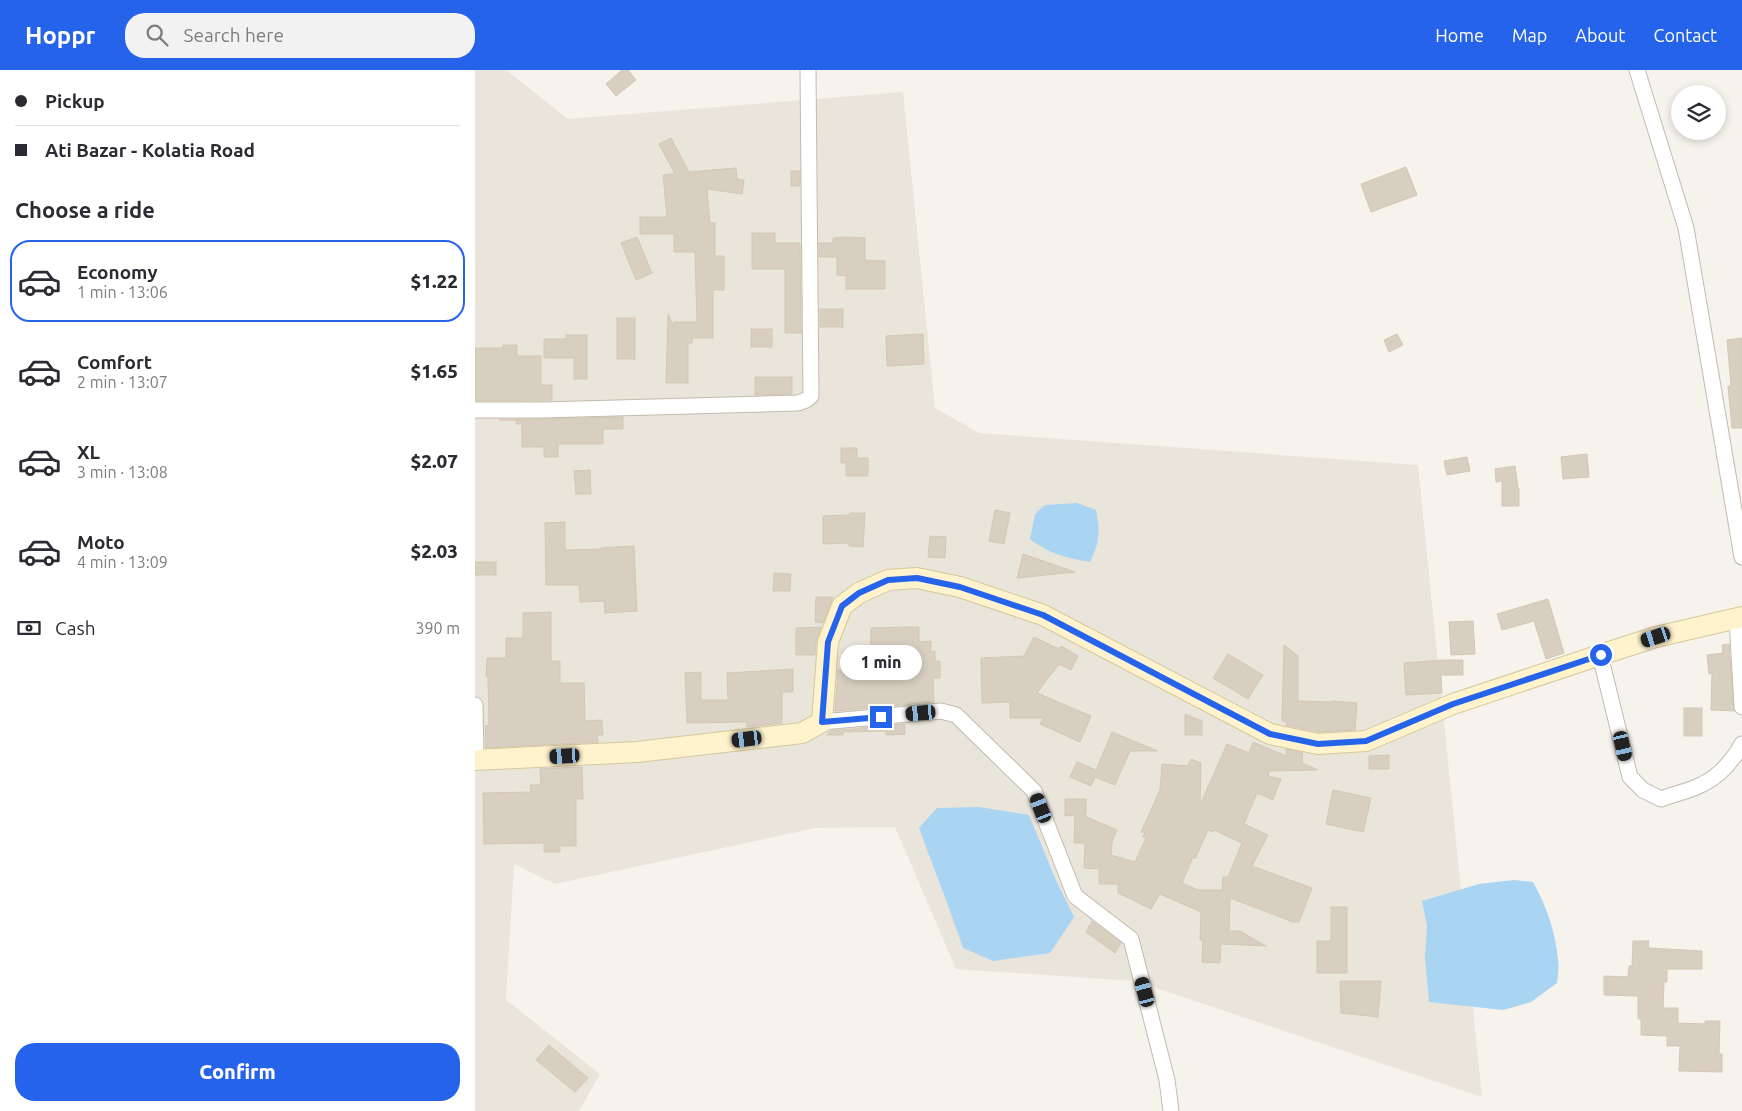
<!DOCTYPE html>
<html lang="en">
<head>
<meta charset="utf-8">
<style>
	:root { --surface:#fff; --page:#f2f2f3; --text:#2b2b33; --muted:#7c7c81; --line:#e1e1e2; --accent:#2563eb }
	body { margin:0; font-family:Ubuntu,sans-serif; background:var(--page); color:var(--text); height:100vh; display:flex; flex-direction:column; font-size:19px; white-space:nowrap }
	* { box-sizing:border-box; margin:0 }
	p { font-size:16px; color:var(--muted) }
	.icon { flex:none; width:28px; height:28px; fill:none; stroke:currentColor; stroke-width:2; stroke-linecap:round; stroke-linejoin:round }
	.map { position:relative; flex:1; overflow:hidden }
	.drawer { display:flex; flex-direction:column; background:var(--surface); width:475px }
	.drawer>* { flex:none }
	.guide { display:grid; align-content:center; height:110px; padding:0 15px; background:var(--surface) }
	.controls { position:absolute; left:1196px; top:15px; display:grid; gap:10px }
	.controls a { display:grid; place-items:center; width:55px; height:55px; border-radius:50%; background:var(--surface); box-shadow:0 2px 8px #0003; font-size:25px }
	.end { position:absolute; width:22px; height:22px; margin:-11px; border:6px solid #2563eb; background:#fff; box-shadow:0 0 0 2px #fff }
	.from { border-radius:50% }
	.bubble { position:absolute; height:35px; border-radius:18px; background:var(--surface); box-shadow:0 2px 8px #0003; font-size:16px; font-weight:800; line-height:35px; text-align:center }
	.car { position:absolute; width:15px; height:30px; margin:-15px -8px; border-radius:6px; box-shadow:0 0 4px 1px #0007; background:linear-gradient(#222 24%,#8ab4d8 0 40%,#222 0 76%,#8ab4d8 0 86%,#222 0) }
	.guide b { display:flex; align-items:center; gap:18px; height:48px; font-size:19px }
	.guide b+b { border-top:1px solid var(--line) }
	.guide i { width:12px; height:12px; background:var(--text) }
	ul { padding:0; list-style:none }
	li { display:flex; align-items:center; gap:15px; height:82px; margin:0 10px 8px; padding:0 5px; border:2px solid transparent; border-radius:20px }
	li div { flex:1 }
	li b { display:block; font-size:19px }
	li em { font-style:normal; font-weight:800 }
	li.active { border-color:var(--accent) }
	li>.icon { width:45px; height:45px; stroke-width:1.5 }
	h2 { padding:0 15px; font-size:22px; line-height:60px }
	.pay { display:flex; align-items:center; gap:12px; height:55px; padding:0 15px; font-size:19px }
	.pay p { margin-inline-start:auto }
	.primary-button { display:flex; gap:10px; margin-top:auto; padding:10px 15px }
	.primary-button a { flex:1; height:58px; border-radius:20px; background:var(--accent); color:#fff; font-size:20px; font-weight:800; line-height:58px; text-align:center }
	header { display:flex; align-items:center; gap:30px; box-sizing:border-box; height:70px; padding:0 25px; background:var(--accent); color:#fff }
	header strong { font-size:24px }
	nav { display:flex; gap:28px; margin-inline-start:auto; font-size:18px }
	.search { width:350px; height:45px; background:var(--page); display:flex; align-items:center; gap:12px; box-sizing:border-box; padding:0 18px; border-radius:20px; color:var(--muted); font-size:19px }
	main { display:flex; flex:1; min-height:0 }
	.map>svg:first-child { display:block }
	.residential { fill:#eae5da }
	.water { fill:#a9d4f2 }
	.building { fill:#d8cfc1; stroke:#d3c7b4; fill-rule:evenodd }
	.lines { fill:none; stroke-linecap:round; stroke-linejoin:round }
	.street-casing { stroke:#c2bbae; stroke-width:17 }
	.secondary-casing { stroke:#d6c79b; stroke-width:22 }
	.street { stroke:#fff; stroke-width:15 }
	.secondary { stroke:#fff3cd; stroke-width:20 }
	.route { stroke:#2563eb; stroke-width:6 }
</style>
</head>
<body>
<header>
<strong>Hoppr</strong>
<div class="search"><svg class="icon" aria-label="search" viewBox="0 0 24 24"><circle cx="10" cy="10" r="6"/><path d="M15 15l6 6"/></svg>Search here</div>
<nav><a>Home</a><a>Map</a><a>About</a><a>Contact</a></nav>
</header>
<main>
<section class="drawer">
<div class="guide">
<b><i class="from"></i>Pickup</b>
<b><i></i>Ati Bazar - Kolatia Road</b>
</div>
<h2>Choose a ride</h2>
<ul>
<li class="active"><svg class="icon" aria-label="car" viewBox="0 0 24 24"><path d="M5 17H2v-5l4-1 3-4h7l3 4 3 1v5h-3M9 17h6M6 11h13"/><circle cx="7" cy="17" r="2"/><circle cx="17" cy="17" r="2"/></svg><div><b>Economy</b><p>1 min · 13:06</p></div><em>$1.22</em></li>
<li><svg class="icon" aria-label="car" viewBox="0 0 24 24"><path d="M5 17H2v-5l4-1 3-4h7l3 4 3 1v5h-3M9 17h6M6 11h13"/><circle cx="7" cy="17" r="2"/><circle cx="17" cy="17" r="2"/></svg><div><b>Comfort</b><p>2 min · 13:07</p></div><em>$1.65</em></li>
<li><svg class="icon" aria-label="car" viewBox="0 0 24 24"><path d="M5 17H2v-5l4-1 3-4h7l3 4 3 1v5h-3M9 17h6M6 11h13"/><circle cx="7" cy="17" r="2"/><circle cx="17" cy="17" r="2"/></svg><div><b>XL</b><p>3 min · 13:08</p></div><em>$2.07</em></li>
<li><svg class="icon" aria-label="car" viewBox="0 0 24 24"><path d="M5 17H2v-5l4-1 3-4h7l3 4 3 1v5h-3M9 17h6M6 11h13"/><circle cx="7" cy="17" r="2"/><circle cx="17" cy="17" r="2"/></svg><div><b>Moto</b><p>4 min · 13:09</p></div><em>$2.03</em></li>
</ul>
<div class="pay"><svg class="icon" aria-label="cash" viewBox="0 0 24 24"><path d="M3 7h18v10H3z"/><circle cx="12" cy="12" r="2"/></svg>Cash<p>390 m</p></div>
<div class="primary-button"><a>Confirm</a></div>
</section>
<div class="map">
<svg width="1267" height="1041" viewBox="0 0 1267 1041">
	<rect width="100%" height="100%" fill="#f6f3ec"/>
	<!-- residential -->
	<polygon class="residential" points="0,0 31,0 93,49 428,22 460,338 504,363 943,395 1007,1027 660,911 481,899 420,757 341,758 80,814 39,794 31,930 125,1004 104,1041 0,1041"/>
	<!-- water -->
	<g class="water">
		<path d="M602,433L621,440C625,461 625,472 615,492C592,488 574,484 555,469L560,444L570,435Z"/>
		<polygon points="504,737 554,745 580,808 599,847 575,883 518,891 488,878 474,838 444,758 462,738"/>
		<path d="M1039,810L1058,812C1071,835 1081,863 1083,890C1084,897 1083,906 1082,913L1056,932L1028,940L954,932L950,888L952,856L947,831L1004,814Z"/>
	</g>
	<!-- building -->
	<g class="building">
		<polygon points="147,0 153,0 161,10 141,26 131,14"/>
		<polygon points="196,68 214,102 261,98 262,109 269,110 267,124 232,119 235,153 240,153 240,186 249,186 249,220 238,220 238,268 217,268 217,273 213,273 213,313 191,313 193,244 199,257 199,252 222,252 220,182 199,182 199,164 165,164 165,147 192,147 188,105 200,104 184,74"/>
		<polygon points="931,97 942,125 896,142 886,114"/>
		<rect x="316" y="101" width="9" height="15"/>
		<polygon points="277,163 300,163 300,173 325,173 326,263 310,263 310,199 277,199"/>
		<polygon points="162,167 177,203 161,210 146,173"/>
		<polygon points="371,167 390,168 390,190 410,191 410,219 371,219 371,206 362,205 362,187 344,187 344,173 358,173 358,168"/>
		<rect x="345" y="239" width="23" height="18"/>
		<rect x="142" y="248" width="18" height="41"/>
		<rect x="276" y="259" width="21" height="18"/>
		<polygon points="448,264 449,294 412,296 411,266"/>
		<polygon points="922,264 928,275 914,282 909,270"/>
		<polygon points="91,265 112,265 112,309 99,309 99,288 69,288 69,269 91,269"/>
		<polygon points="1267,268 1267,358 1257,358 1253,316 1256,316 1252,270"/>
		<polygon points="28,275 42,275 42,286 66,286 66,315 77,315 77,330 0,331 0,278 28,278"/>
		<polygon points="280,307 317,307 317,324 280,325"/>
		<polygon points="148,347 148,359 128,359 128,374 83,374 83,387 69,387 69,377 47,377 47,354 41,354 41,350 24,350"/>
		<polygon points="366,378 382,378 382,388 393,388 393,406 371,406 371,393 366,393"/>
		<polygon points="1112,384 1114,407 1088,409 1086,387"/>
		<polygon points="992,387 995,401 972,405 969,391"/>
		<polygon points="1040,396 1043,418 1044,418 1044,436 1027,436 1027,411 1021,412 1020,399"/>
		<polygon points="115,400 116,424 101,424 99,401"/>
		<polygon points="520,440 535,443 529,474 514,471"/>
		<polygon points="375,443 390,443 388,477 374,476 374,473 348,474 348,446 375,445"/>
		<polygon points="90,452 90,480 126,479 126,478 159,476 162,541 130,543 129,531 105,532 104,515 71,515 70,453"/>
		<polygon points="455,466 471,467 470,488 453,487"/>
		<polygon points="548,484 600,502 542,508"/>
		<rect x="0" y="492" width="21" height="13"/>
		<polygon points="299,503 316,504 315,521 298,521"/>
		<polygon points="341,527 358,527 348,553 340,552"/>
		<polygon points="1073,529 1089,583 1071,589 1059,551 1027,560 1022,544"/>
		<polygon points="76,542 76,591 85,591 85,613 109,613 110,651 127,650 128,665 122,665 123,672 11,678 10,656 14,655 13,607 11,607 12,588 31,588 31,568 48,568 48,543"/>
		<polygon points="998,551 1000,584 976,585 974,552"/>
		<polygon points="346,557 341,571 340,585 321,585 321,558"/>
		<polygon points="438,557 444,557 444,572 456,571 456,582 460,581 460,591 465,591 465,608 458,608 459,632 360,641 363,600 386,600 386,598 395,598 396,558"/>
		<polygon points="559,567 584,579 586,576 603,586 596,600 584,594 562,623 616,646 605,672 565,654 568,648 535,648 535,632 507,633 506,588 549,586"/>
		<polygon points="1254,574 1259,641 1236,640 1237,603 1234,604 1232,585 1248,583 1247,575"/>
		<polygon points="809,575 823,586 823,631 857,632 857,631 882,633 880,660 844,662 811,655 811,651 807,651"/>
		<polygon points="753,584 788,605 773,629 738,608"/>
		<polygon points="969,590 988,590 988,605 966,605 967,623 931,625 929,593"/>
		<polygon points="318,599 318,622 307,622 307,653 272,657 272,652 212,653 210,603 226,602 226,630 253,630 252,603"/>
		<rect x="1209" y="638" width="18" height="28"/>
		<polygon points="710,644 727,651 727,665 710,665"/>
		<polygon points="430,654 430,664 411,665 411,661 368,662 368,665 352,665 355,661"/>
		<polygon points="637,662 683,681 655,681 640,715 620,707 616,716 595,707 602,692 621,700"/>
		<path d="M778,672L811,686V679L828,683L827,693L843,700L794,701L793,706L806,709L798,730L782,723L769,754L793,765L777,796L837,818L824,852H818L755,828L754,861H765L791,876L746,874L745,893L727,892L728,870H725L726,842L685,824L676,839L643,823V814H624V799L609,798L610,773H599L600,745L590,746V729H611V745H607L642,760L637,772L636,785L660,792L671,768L668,767L670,762H666L685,720L687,694L713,696L716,689L726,693L725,735L752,674L774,683ZM733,760L738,762L739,760L767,773L753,807H748L747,820H723L707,813L718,787L720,789Z"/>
		<polygon points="914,685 914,699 894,699 894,686"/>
		<polygon points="107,697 108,729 101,729 101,776 85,776 85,782 69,782 69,773 9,774 8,723 56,722 55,715 66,715 65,699"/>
		<polygon points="858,720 896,728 888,762 851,754"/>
		<polygon points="856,837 872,837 872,903 842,903 842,871 856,871"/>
		<polygon points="617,851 646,873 640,883 611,862"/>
		<polygon points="1158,871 1174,871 1173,878 1227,881 1227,899 1192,899 1192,912 1189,912 1188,938 1203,938 1203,953 1230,954 1230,951 1245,951 1244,984 1247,984 1247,1002 1204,1001 1205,976 1192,976 1192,966 1166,965 1166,949 1163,949 1163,926 1129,925 1129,906 1153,907 1154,896 1157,896"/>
		<polygon points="865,911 906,911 903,947 866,943"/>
		<polygon points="74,975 113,1008 100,1022 61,990"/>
	</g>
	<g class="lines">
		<!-- street casing -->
		<g class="street-casing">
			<g id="street">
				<polyline points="1162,0 1211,158 1267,487"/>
				<polyline points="0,340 67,340 323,333 331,330 336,326 333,0"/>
				<polyline points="1262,548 1267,637"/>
				<path d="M1125,585L1155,707L1168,720L1186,729C1199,724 1215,721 1228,714C1244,706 1258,690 1267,674"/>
				<polyline points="0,635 1,690"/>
				<polyline points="347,652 466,641 481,645 559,721 600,826 656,869 692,1010 696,1041"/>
			</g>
		</g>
		<!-- secondary casing -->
		<g class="secondary-casing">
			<polyline id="secondary" points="0,690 162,682 327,663 347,652 353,572 367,536 384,523 413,510 442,508 485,517 568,545 795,664 843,674 891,671 978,634 1125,585 1181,567 1267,547"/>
		</g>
		<!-- street -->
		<use href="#street" class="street"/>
		<!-- secondary -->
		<use href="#secondary" class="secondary"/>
	</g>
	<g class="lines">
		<!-- route -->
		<polyline class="route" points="406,647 347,652 353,572 367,536 384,523 413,510 442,508 485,517 568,545 795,664 843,674 891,671 978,634 1126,585"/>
	</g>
</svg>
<div class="controls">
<a><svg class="icon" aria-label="layers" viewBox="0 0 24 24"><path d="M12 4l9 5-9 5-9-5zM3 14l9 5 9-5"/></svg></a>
</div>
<i class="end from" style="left:1126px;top:585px"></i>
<i class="end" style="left:406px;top:647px"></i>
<div class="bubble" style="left:365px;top:575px;width:82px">1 min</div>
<i class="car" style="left:1181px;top:567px;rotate:252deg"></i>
<i class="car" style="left:446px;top:643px;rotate:265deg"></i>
<i class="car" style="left:272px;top:669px;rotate:263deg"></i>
<i class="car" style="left:1148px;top:676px;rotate:167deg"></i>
<i class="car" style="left:90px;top:686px;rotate:267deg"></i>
<i class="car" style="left:566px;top:738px;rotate:339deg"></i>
<i class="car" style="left:670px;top:922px;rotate:345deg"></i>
</div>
</main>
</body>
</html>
